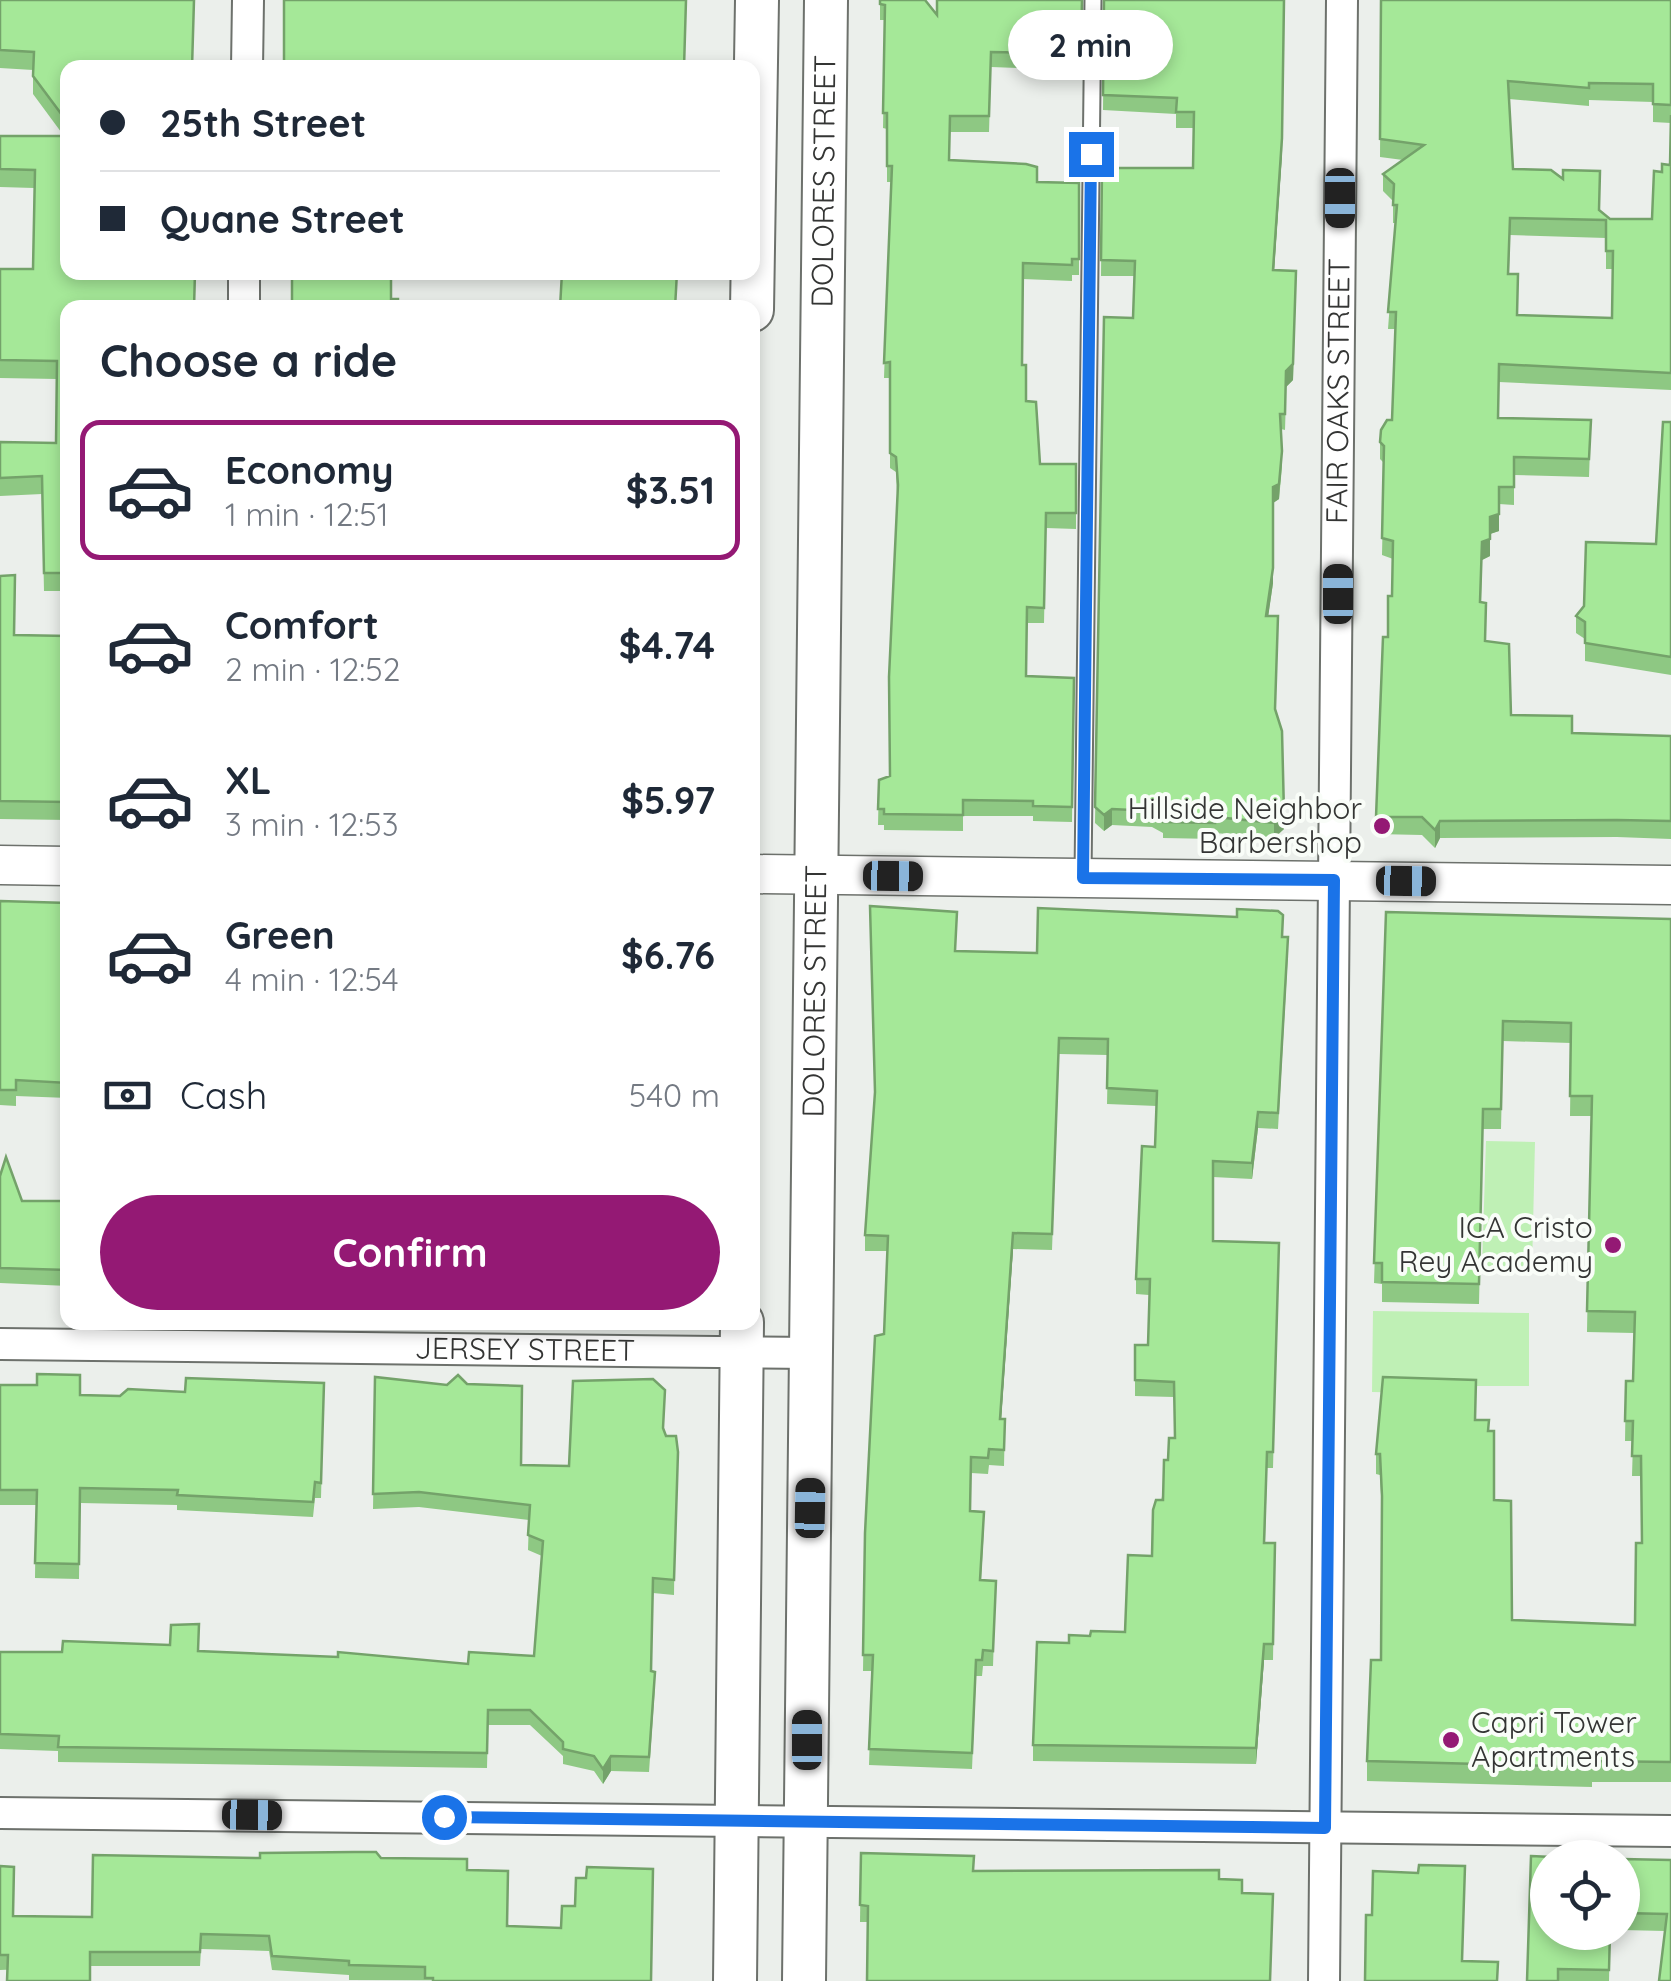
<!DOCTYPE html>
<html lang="en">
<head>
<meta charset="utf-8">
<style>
	:root { --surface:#fff; --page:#f2f2f3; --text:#1f2937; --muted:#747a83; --line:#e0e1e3; --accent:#941974 }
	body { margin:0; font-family:Quicksand,sans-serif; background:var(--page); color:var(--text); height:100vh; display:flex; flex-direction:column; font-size:38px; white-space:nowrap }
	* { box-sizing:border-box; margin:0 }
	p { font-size:32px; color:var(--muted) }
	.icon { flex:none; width:55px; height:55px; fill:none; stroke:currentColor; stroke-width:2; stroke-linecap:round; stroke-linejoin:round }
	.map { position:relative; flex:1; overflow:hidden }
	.details { position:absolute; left:60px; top:300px; width:700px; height:1030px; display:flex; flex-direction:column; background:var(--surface); border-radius:20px; box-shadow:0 5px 15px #0003 }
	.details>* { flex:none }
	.banner { position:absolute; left:60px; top:60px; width:700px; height:220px; border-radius:20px; box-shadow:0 5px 15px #0003; display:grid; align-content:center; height:220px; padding:0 40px; background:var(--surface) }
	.controls { position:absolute; left:1530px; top:1840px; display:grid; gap:20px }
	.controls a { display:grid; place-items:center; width:110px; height:110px; border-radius:50%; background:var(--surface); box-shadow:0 5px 15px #0003; font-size:50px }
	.end { position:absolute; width:45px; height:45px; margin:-22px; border:12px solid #1a73e8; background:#fff; box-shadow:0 0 0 5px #fff }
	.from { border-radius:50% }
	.bubble { position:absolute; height:70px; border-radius:35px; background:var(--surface); box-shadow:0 5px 15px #0003; font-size:32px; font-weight:700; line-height:70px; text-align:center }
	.car { position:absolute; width:30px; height:60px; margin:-30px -15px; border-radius:12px; box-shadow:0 0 8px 2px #0007; background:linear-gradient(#222 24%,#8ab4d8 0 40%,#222 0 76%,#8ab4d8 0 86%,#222 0) }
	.banner b { display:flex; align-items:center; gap:35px; height:95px; font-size:38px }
	.banner b+b { border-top:2px solid var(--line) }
	.banner i { width:25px; height:25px; background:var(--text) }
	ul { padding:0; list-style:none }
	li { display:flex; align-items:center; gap:30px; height:140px; margin:0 20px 15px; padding:0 20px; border:5px solid transparent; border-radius:20px }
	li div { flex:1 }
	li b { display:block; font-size:38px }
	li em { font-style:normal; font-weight:700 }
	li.on { border-color:var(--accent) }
	li>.icon { width:90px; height:90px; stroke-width:1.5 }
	h2 { padding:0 40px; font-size:45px; line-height:120px }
	.pay { display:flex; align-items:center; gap:25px; height:110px; padding:0 40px; font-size:38px }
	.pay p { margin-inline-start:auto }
	.action { display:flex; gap:20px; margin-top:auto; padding:20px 40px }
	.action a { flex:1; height:115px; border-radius:60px; background:var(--accent); color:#fff; font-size:40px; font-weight:700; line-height:115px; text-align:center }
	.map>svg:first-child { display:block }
	.green { fill:#bff0b5 }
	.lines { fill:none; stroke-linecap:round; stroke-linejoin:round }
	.service-casing { stroke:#6d716c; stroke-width:19 }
	.minor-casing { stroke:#6d716c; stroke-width:34 }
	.tertiary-casing { stroke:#6d716c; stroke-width:41 }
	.secondary-casing { stroke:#6d716c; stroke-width:46 }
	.service { stroke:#fff; stroke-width:15 }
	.minor { stroke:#fff; stroke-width:30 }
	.tertiary { stroke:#fff; stroke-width:38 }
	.secondary { stroke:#fff; stroke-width:42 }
	.wall { fill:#8ec883; fill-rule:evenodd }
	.shaded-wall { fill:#74a26a }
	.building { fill:#a5e898; stroke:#74a26a; stroke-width:2.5; fill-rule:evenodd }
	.route { stroke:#1a73e8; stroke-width:12 }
	.poi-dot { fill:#941974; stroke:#f9fdf8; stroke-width:4 }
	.labels { text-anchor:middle; stroke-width:8; stroke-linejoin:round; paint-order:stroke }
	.street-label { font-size:30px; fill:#343534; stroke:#f9fdf8 }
	.poi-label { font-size:30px; fill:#343534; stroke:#f9fdf8; text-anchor:end }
</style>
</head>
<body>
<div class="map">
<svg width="1671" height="1981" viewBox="0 0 1671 1981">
	<rect width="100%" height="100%" fill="#ebefeb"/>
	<!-- green -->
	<g class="green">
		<polygon points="1486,1141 1535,1142 1532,1269 1482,1267"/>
		<polygon points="1373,1311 1529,1313 1529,1386 1417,1386 1416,1393 1372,1392"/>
	</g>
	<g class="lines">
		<!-- service casing -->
		<g class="service-casing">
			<polyline id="service" points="1083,876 1093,0"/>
		</g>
		<!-- minor casing -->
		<g class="minor-casing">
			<g id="minor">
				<polyline points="247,68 248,0"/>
				<polyline points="244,308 244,272"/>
				<path id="s1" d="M0,1344L811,1353"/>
				<polyline points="0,1813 1671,1831"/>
				<path id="s2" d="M1324,1981L1342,0"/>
			</g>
		</g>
		<!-- tertiary casing -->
		<g class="tertiary-casing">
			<g id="tertiary">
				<polyline points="0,865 68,866"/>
				<polyline points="752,874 1671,885"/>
			</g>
		</g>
		<!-- secondary casing -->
		<g class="secondary-casing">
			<g id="secondary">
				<polyline points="752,310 757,0"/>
				<polyline points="735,1981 742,1322"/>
				<path id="s3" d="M804,1981L826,0"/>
			</g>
		</g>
		<!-- service -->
		<use href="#service" class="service"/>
		<!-- minor -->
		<use href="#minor" class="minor"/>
		<!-- tertiary -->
		<use href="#tertiary" class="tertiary"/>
		<!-- secondary -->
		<use href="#secondary" class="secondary"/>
	</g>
	<!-- wall -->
	<g class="wall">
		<polygon points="0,0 68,68 68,591 44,591 42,494 0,496 0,442 56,443 57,379 0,378 0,269 33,269 34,188 0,187 0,136 64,136 33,94 33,70 0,68"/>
		<polygon points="880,0 937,15 1082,0 1081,70 991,67 989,132 950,132 950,160 1037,182 1079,183 1079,275 1072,275 1072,281 1023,279 1022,365 1026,401 1040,464 1076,464 1076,529 1046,528 1044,623 1027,623 1026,676 1074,678 1072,822 1033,821 1033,816 963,816 963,831 884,830 884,825 878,825 879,780 890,776 897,494 896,472 890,468 890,378 884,378 891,182 887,182 887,129 883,128 885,20 880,20"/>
		<polygon points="1104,0 1284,0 1282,154 1274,270 1296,287 1293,380 1286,387 1285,430 1281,429 1282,467 1279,499 1273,503 1273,583 1268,616 1284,829 1274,838 1215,833 1215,839 1163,838 1163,833 1152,827 1112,825 1104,831 1095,823 1104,317 1133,318 1134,276 1101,276 1102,168 1193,168 1194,128 1176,128 1176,114 1103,110"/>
		<path d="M1381,0H1671V390L1499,382L1498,418L1591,420L1589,477L1514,475V505L1499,504V531L1490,534V556L1482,560L1481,602L1486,641L1511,715L1572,733L1671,736V839L1617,837L1440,838L1435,848L1422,835L1376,834L1388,637L1392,596L1393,559L1382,555L1384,463L1380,459V442L1392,420L1396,329H1388L1396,223H1393V201L1383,191V174L1403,160L1380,157ZM1509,99L1589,106V100L1653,102V122L1671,123L1670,165L1662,172L1652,219H1610L1600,210L1513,169ZM1510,235L1606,238V269H1613L1612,318L1518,315L1509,274Z"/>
		<polygon points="1671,422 1671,675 1585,661 1585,639 1576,633 1576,616 1656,544"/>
		<polygon points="0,576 14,635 68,636 68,820 0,819"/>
		<polygon points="0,901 68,903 68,1098 16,1096 16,1106 0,1105"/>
		<polygon points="1386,912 1671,919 1671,1782 1592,1782 1592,1787 1367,1781 1367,1761 1381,1660 1382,1514 1380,1475 1376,1474 1376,1454 1475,1420 1489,1431 1494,1500 1512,1620 1635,1625 1642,1543 1641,1476 1632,1476 1633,1441 1625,1441 1626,1381 1633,1381 1634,1333 1587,1332 1591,1116 1570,1116 1571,1043 1503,1041 1501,1129 1483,1129 1479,1304 1382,1302 1382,1284 1374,1283"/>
		<polygon points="1283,937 1288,953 1278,1129 1258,1128 1252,1179 1213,1177 1213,1241 1279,1243 1273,1468 1267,1468 1265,1543 1275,1543 1273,1660 1264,1660 1256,1764 1033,1761 1033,1745 1069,1643 1090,1636 1125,1632 1152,1556 1168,1460 1174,1438 1174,1397 1135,1396 1135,1345 1148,1345 1149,1295 1136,1294 1136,1279 1155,1147 1157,1106 1107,1104 1108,1055 1059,1054 1052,1250 1013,1249 1001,1419 1005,1419 1004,1466 989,1465 988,1474 971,1473 971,1511 984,1528 981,1580 996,1581 993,1666 983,1666 982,1676 976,1676 972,1769 869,1765 872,1671 863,1671 865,1533 884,1334 888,1251 865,1251 865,1235 956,951 1037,953"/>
		<polygon points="0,1176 22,1201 68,1201 68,1286 0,1283"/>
		<polygon points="375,1377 522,1465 569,1466 664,1430 666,1436 676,1436 674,1595 653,1593 651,1671 655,1687 649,1772 611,1771 603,1784 594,1771 563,1764 563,1756 530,1725 488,1725 487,1768 58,1762 58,1751 0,1749 0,1652 199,1652 468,1664 534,1656 542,1556 528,1550 529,1520 419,1507 373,1509"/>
		<polygon points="324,1383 321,1498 315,1498 313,1517 177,1510 177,1505 80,1503 79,1579 35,1578 36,1505 0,1505 0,1385 80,1395 120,1396"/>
		<polygon points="861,1853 974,1856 868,1922 860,1922"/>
		<polygon points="260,1858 381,1858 467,1870 507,1926 651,1981 349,1980 349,1975 272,1970 269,1951 201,1949 200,1966 90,1966 0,1970 0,1866 14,1916 92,1917"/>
		<polygon points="1622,1859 1671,1860 1665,1931 1622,1930"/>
		<polygon points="1610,1932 1609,1981 1527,1981"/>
	</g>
	<!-- shaded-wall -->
	<g class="shaded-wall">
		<polygon points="1284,0 1282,154 1273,286 1273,270"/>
		<polygon points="1296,271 1293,380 1286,387 1285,430 1286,371"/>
		<polygon points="1282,451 1279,499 1273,503 1273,487"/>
		<polygon points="1499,487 1499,531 1490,534 1490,517"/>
		<polygon points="1490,539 1490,556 1482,560 1482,542"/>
		<polygon points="1273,568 1273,583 1266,632 1266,616"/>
		<polygon points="1112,809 1112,825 1104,831 1104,815"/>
		<polygon points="1284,813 1284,829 1274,838 1274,823"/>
		<polygon points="1440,821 1440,838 1435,848 1435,830"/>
		<polygon points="1258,1112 1258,1128 1252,1179 1252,1163"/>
		<polygon points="1013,1233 1013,1249 1000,1435 1000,1419"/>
		<polygon points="1264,1644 1264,1660 1256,1764 1256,1748"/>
		<polygon points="611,1756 611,1771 603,1784 603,1769"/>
	</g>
	<!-- building -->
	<g class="building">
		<polygon points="0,0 194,0 192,68 68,68 68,123 33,76 34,52 0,50"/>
		<polygon points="284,0 686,0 684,68 284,68"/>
		<polygon points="880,0 925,0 937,15 937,0 1082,0 1081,54 991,52 989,116 950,116 949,160 1026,164 1037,167 1037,182 1079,183 1079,259 1072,259 1072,265 1023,263 1022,365 1026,365 1026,401 1036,402 1040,464 1076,464 1076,513 1046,513 1044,608 1027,607 1026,676 1074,678 1072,807 1033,806 1033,801 963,800 963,815 884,814 884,809 878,809 879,780 890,776 889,677 898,485 896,457 890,453 890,362 884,363 892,166 887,166 887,113 883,113 885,5 880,4"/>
		<polygon points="1104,0 1284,0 1282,138 1273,270 1296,271 1293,364 1286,371 1285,414 1280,414 1282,451 1279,484 1273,487 1273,568 1266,616 1278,616 1275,709 1282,731 1284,813 1274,823 1215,817 1215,823 1163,822 1163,818 1152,811 1112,809 1104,815 1095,807 1104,317 1133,318 1135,261 1101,260 1102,168 1193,168 1194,112 1176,112 1177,98 1103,95"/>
		<path d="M1381,0H1671V105L1653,104V84L1589,83V88L1508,81L1513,169L1551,170L1563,179V170L1600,171L1599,210L1610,219H1652L1654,171L1662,172V164L1670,165L1671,115V373L1499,364L1498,418L1591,420L1589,459L1514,457V487H1499V514L1490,517V539L1482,542L1480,602L1486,603L1485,641L1509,644L1511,715L1572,716V733L1671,736V821L1617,820L1440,821L1435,830L1422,817H1376L1383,637H1388V596H1392L1393,541L1382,538L1384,446L1380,442L1381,430L1387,420H1392L1396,312H1388L1397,205H1393L1394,184L1383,174L1424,145L1380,139ZM1510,218L1606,220V251H1613L1612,318L1517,315L1518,274H1508Z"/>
		<polygon points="0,136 68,136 68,272 195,272 194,308 68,308 68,573 44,573 42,476 0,478 0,442 56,443 57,361 0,360 0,269 33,269 35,170 0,169"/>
		<polygon points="292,272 391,272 391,299 398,299 398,308 292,308"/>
		<polygon points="562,272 677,272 675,308 560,308"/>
		<polygon points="1663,422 1671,422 1671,657 1585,643 1585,622 1576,616 1584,606 1586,542 1656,544"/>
		<polygon points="15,575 14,635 68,636 68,802 0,801 0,576"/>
		<polygon points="0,901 68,903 68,1083 16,1080 16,1090 0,1090"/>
		<polygon points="870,906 957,912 955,951 1037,953 1038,908 1237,917 1237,909 1278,911 1283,915 1282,937 1288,937 1278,1113 1258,1112 1252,1163 1213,1161 1213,1241 1279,1243 1273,1452 1267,1452 1264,1543 1275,1543 1273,1644 1264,1644 1256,1748 1033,1745 1037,1642 1069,1643 1069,1635 1090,1636 1091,1631 1125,1632 1128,1555 1152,1556 1153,1510 1156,1500 1163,1500 1164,1460 1168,1460 1169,1438 1175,1438 1174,1382 1135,1380 1135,1345 1148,1345 1150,1279 1136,1279 1142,1146 1155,1147 1157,1091 1107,1088 1108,1039 1059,1038 1052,1234 1013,1233 1000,1419 1005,1419 1004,1450 989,1449 988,1458 971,1457 970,1511 984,1512 980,1580 996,1581 993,1651 983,1650 982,1660 976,1660 972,1753 869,1749 873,1655 863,1655 865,1533 875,1336 884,1334 888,1236 865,1235 875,1092"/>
		<polygon points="1386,912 1671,919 1671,1762 1592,1761 1592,1767 1367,1761 1371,1660 1381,1660 1382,1496 1380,1454 1376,1454 1383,1377 1476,1380 1475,1420 1489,1420 1488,1431 1494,1431 1494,1500 1511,1501 1512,1620 1635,1625 1636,1543 1642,1543 1641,1456 1632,1456 1633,1421 1625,1421 1626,1381 1633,1381 1635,1312 1587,1311 1592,1096 1570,1096 1571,1023 1503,1021 1501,1109 1483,1109 1479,1284 1382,1282 1382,1263 1374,1263"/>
		<polygon points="6,1157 22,1201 68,1201 68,1270 0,1268 0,1176"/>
		<polygon points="37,1374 80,1375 80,1395 120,1396 128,1389 185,1392 186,1378 324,1383 321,1483 315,1482 313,1502 177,1495 178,1490 80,1488 79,1564 35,1563 37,1490 0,1490 0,1385 37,1385"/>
		<polygon points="458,1375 467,1384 522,1386 521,1465 569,1466 573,1381 653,1379 665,1390 663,1428 666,1436 676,1436 678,1452 674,1580 653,1578 651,1671 655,1672 649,1757 611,1756 603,1769 594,1756 563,1749 563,1742 530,1710 488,1710 487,1753 58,1747 59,1736 0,1734 0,1652 62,1652 63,1641 170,1645 171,1625 199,1624 198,1651 338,1657 338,1652 468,1664 469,1652 534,1656 543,1541 528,1535 530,1505 419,1492 373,1494 375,1377 447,1385"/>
		<polygon points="354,1852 376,1852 381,1858 467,1859 467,1870 508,1871 507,1926 561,1928 562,1906 575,1906 576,1878 586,1878 587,1867 653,1869 651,1981 433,1981 433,1978 425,1978 425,1967 349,1965 349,1961 272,1956 269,1936 201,1934 200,1952 90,1952 90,1981 7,1981 8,1955 0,1955 0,1866 14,1867 13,1916 92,1917 93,1855 260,1858 260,1853"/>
		<polygon points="861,1853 974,1856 973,1871 1219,1870 1219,1879 1242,1880 1242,1893 1273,1894 1270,1981 867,1981 868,1906 860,1905"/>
		<polygon points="1531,1856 1574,1858 1548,1858 1548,1932 1610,1932 1609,1970 1558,1969 1558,1981 1527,1981"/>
		<polygon points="1622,1859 1671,1860 1671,1981 1659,1981 1667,1914 1622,1913"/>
		<polygon points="1419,1865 1465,1866 1462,1961 1498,1962 1497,1981 1365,1981 1366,1915 1372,1915 1373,1871 1418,1873"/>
	</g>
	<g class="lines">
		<!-- route -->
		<polyline class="route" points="444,1817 1325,1828 1334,880 1083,878 1091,154"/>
	</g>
	<!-- markers -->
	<g class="poi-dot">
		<circle cx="1382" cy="826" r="10"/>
		<circle cx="1613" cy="1245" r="10"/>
		<circle cx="1451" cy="1740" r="10"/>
	</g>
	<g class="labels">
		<!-- street labels -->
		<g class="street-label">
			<text dy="10" stroke="none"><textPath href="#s3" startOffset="1800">DOLORES STREET</textPath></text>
			<text dy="10" stroke="none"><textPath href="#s2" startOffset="1590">FAIR OAKS STREET</textPath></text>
			<text dy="10" stroke="none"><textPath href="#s3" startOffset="990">DOLORES STREET</textPath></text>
			<text dy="10" stroke="none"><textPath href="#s1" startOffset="525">JERSEY STREET</textPath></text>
		</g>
		<!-- poi labels -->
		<g class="poi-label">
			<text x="1362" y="819">Hillside Neighbor<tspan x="1362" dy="34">Barbershop</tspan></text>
			<text x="1593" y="1238">ICA Cristo<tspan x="1593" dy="34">Rey Academy</tspan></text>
			<text x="1471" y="1733" text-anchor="start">Capri Tower<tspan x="1471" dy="34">Apartments</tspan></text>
		</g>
	</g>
</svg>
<div class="controls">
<a><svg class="icon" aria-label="locate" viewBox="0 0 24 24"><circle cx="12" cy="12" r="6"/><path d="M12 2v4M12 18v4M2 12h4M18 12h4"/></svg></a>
</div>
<i class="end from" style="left:444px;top:1817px"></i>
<i class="end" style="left:1091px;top:154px"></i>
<div class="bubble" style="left:1008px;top:10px;width:165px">2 min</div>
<i class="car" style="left:1340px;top:198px;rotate:180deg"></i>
<i class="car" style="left:1338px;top:594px;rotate:0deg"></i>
<i class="car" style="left:893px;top:876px;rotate:91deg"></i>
<i class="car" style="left:1406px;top:881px;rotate:91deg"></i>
<i class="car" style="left:810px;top:1508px;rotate:1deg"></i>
<i class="car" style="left:807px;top:1740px;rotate:0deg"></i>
<i class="car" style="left:252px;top:1815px;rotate:91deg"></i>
<div class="banner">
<b><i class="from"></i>25th Street</b>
<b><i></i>Quane Street</b>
</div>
<section class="details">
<h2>Choose a ride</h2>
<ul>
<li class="on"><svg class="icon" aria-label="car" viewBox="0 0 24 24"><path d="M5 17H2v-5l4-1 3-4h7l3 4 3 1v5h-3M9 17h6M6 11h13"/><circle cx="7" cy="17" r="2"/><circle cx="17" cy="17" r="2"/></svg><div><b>Economy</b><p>1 min · 12:51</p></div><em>$3.51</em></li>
<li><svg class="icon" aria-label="car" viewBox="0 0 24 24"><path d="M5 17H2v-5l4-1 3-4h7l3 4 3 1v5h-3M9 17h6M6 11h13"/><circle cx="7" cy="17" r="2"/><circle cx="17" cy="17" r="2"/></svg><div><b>Comfort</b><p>2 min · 12:52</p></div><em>$4.74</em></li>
<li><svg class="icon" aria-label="car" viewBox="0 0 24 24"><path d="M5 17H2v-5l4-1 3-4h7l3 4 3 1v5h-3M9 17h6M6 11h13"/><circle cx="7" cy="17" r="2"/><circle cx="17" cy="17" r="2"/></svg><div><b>XL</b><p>3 min · 12:53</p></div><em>$5.97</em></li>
<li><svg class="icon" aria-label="car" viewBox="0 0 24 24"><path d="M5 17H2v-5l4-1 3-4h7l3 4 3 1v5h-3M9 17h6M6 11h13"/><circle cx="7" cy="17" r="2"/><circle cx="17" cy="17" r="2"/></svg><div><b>Green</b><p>4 min · 12:54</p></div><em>$6.76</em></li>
</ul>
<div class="pay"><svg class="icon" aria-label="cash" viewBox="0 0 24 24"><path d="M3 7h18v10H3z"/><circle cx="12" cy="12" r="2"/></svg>Cash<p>540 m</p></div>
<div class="action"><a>Confirm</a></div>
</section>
</div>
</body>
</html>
